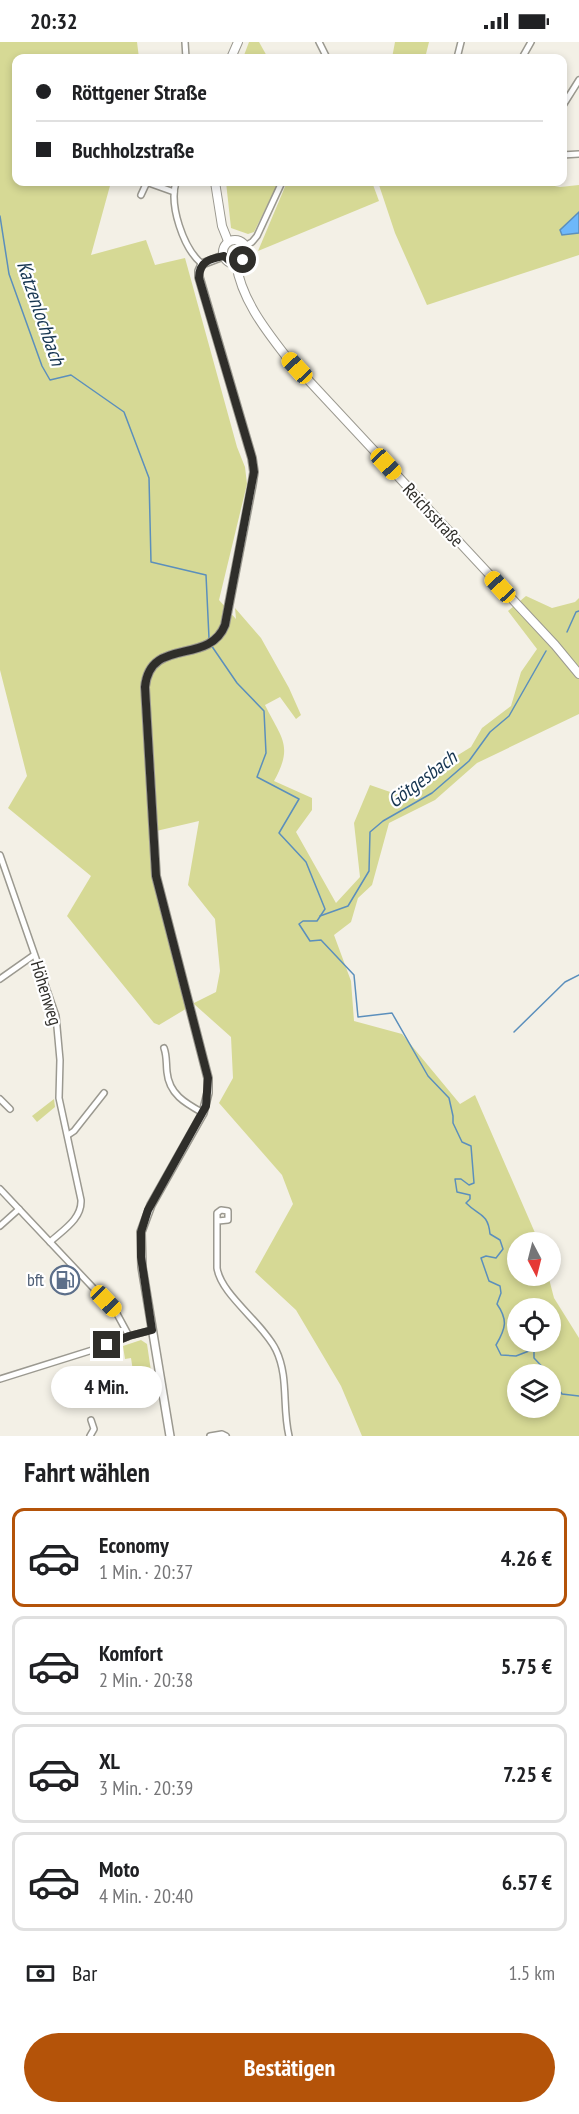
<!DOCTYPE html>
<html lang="de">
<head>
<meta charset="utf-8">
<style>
	:root { --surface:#fff; --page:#f6f6f6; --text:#202124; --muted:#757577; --line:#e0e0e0; --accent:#b45309 }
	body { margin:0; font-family:"PT Sans Narrow",sans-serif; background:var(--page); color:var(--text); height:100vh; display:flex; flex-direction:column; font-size:22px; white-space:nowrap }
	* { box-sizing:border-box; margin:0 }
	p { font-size:20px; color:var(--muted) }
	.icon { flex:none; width:33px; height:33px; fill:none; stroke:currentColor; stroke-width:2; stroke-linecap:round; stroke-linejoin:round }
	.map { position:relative; height:1394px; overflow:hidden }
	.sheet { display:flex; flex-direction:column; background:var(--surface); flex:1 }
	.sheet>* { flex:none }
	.guide { position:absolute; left:12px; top:12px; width:555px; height:132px; border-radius:12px; box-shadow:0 3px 9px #0003; display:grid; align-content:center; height:132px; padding:0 24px; background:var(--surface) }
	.needle { width:39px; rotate:173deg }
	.controls { position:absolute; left:507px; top:1190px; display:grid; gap:12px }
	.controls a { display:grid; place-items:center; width:54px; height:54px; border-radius:50%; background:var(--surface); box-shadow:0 3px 9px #0003; font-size:30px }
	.end { position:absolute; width:27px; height:27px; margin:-14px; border:8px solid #2f2e2a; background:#fff; box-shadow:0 0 0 3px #fff }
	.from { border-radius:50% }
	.bubble { position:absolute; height:42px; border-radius:21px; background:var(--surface); box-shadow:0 3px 9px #0003; font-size:20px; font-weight:700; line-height:42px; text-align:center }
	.car { position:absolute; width:18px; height:36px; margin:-18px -9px; border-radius:8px; box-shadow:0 0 4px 2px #0007; background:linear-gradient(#f5c518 24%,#345 0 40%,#f5c518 0 76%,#345 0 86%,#f5c518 0) }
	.guide b { display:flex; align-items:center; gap:21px; height:57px; font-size:22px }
	.guide b+b { border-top:2px solid var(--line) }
	.guide i { width:15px; height:15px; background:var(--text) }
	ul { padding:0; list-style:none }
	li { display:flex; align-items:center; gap:18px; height:99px; margin:0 12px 9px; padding:0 12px; border:3px solid var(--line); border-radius:12px }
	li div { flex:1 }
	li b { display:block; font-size:22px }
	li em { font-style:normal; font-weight:700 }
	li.active { border-color:var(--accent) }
	li>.icon { width:54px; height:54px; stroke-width:1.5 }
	h2 { padding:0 24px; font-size:27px; line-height:72px }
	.pay { display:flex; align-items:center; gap:15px; height:66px; padding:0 24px; font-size:22px }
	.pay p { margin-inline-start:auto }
	.action { display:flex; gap:12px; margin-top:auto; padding:12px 24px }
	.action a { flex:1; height:69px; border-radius:36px; background:var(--accent); color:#fff; font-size:24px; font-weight:700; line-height:69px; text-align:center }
	.status { display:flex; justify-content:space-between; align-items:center; height:42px; padding:0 30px; background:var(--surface); direction:ltr }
	.status svg { height:16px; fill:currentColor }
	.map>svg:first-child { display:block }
	.green { fill:#d6d995; fill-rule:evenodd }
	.water { fill:#6eb8fa; stroke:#5b8fbc; stroke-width:1.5 }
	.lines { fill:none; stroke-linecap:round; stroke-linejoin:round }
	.stream { stroke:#5b8fbc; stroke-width:1.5 }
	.minor-casing { stroke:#9b9990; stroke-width:8 }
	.tertiary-casing { stroke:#9b9990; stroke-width:10 }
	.secondary-casing { stroke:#9b9990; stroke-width:10 }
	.minor { stroke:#fff; stroke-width:5 }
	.tertiary { stroke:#fff; stroke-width:7 }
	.secondary { stroke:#fff; stroke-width:8 }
	.route { stroke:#2f2e2a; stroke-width:8 }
	.labels { text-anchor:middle; stroke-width:4.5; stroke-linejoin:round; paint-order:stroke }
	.street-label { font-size:18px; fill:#2f2e2a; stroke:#fff }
	.service-label { font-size:18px; fill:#4e5e75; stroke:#fff; text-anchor:end }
	.water-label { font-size:20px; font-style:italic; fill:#163550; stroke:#fff }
</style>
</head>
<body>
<div class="status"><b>20:32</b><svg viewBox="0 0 49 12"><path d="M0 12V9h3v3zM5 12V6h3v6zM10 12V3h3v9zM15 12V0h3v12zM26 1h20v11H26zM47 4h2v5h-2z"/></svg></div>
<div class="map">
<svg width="579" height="1394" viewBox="0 0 579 1394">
	<rect width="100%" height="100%" fill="#f3f0e6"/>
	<!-- green -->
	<g class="green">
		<path d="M0,0H137L139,16H16V140H111L91,213L146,198L155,223L185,216L237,405L245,425L247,442L219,558L236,577L235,566L261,596L289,646L301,673L296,677L280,655L265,663C281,696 294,703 274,739L312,756V768L296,790L336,861L360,835L354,781L370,743L396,752L419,742L434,728L471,705L482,686L511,664L521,630L537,607L508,569L526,554L552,566L575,560L579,556V672L477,721L435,758L389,781L372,843L358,856L351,880L334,893L351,939L354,979L402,992L460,1062L475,1053L539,1200H518V1233H548L554,1256L579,1296V1394H362L341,1344L296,1268L255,1230L293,1162L282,1133L219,1061L233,1036L231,995L194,962L159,983L154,981L67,874L91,834L8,766L27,734L0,628ZM199,779L188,843L215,877L220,929L216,950L194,961L179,932L154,837L152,790ZM518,1266H550V1299H518ZM518,1332H550V1365H518Z"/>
		<polygon points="249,0 259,0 268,16 243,16"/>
		<polygon points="395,0 429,0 425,16 392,16"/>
		<polygon points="226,140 279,140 254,190 248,192 231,186"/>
		<polygon points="287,140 372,140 379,159 258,209"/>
		<polygon points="378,140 533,140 560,145 579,143 579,213 427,263 395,191"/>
		<polygon points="54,1057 55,1065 37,1080 32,1074"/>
		<polygon points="141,1298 147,1302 151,1329 147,1334 134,1336 131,1316 125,1317 123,1304"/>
	</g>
	<!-- water -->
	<polygon class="water" points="579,170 579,191 562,193 560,188"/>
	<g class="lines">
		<!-- stream -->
		<g class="stream">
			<polyline points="0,174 9,232 42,324 50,338 71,333 124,370 149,436 151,520 206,533 209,596"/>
			<polyline points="567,590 576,570 579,569"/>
			<path d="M211,603L237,641L264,669L266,711L257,735L299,757L279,791L306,820L325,867L317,879H303L299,882L310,899L321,898L354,933L358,975L392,971L428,1034L449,1056L453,1074V1081L462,1100L471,1104L474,1141L469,1143L461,1137H455L457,1150L470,1153V1157L466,1161C479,1174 488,1171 490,1192L500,1198L503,1207L496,1216L486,1214L481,1216L489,1239L500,1244L501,1251L497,1262C508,1278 506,1286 496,1303L501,1313L516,1314L534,1307V1316L549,1332"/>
			<polyline points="320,874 348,864 369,829 370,790 383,779 432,751 469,719 490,690 509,674 546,609"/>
			<polyline points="514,990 565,940 579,933"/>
			<polyline points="550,1335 562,1352 579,1354"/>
		</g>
		<!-- minor casing -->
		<g class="minor-casing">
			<g id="minor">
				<polyline points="185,0 186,16"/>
				<polyline points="319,0 327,16"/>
				<polyline points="457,16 461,0"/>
				<polyline points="522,16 531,0"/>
				<polyline points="562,65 579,38"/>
				<polyline points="562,113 579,112"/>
				<polyline points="146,140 174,150"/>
				<path d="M176,140C169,163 183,206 202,222"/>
				<polyline points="141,153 147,140"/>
				<polyline points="245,204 252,200 257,194 282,140"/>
				<path d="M0,813L56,974L60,1018L59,1056L81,1158C82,1177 63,1188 50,1200"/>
				<polyline points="0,937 34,913"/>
				<path d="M164,1006C167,1014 166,1021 167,1030C169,1052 185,1061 203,1071"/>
				<polyline points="0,1057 10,1067"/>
				<polyline points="68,1093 74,1089 104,1051"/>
				<polyline points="0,1147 116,1270 129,1294"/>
				<path d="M218,1179L228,1178V1169L221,1168L217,1171V1226C221,1253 263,1281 276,1308C289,1335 282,1365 289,1394"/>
				<polyline points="0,1184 19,1167"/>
				<polyline points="0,1337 102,1305 129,1294 152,1288"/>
				<polyline points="90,1394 94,1387 91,1378"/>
				<polyline points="210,1394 222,1392 226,1394"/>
			</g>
		</g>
		<!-- tertiary casing -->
		<g class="tertiary-casing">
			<path id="tertiary" d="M170,1394L142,1225L141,1190L151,1163L203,1071L208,1051V1036L156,834L145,645C150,594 209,624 225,583L252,443L254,430L252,416L199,235V229L202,222L223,214"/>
		</g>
		<!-- secondary casing -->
		<g class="secondary-casing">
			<g id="secondary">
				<polyline points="231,16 238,0"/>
				<polyline points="215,140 222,184 228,199"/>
				<circle cx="235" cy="210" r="12"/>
				<path d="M236,221C241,256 264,286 285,313L555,603L579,632"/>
			</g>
		</g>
		<!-- minor -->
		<use href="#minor" class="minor"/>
		<!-- tertiary -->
		<use href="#tertiary" class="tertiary"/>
		<!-- secondary -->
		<use href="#secondary" class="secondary"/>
	</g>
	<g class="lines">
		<!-- route -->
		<path class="route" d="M107,1303L129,1294L152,1288L141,1215V1190L148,1168L206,1064L208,1036L156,834L145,645C150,594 209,624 225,583L254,430L252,416L199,236C199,219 210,217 224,214L232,221L243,218"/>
	</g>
	<!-- icons -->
	<defs>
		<g id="fuel-ring" transform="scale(1.5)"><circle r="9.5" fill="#fff" stroke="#5c6f8a" stroke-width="1.5"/><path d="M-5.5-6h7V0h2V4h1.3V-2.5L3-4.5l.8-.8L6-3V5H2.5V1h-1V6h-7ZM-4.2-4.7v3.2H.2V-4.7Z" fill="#5c6f8a"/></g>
	</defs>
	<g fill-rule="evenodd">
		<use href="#fuel-ring" x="65" y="1238"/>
	</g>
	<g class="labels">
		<!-- street labels -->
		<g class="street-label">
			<text transform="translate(433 473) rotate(47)" y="6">Reichsstraße</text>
			<text transform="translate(46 951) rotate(73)" y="6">Höhenweg</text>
		</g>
		<!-- service labels -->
		<g class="service-label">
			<text x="44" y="1244">bft</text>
		</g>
		<!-- water labels -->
		<g class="water-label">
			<text transform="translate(41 271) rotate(71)" y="7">Katzenlochbach</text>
			<text transform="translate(422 737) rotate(-37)" y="7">Götgesbach</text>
		</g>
	</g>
</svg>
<div class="controls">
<a><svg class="needle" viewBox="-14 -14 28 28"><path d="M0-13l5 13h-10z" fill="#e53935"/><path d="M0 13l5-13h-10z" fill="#757577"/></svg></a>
<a><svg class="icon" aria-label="locate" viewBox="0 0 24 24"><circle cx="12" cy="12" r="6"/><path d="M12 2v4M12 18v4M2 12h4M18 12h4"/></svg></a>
<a><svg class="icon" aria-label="layers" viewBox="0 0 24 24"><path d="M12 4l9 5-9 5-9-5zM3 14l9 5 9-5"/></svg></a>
</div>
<i class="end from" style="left:243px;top:218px"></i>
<i class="end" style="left:107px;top:1303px"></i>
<div class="bubble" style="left:51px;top:1324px;width:111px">4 Min.</div>
<i class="car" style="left:297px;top:326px;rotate:317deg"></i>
<i class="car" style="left:386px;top:422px;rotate:137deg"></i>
<i class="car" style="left:500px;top:545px;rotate:317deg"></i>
<i class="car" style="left:106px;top:1259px;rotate:136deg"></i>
<div class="guide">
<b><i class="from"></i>Röttgener Straße</b>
<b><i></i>Buchholzstraße</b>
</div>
</div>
<section class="sheet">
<h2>Fahrt wählen</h2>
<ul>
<li class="active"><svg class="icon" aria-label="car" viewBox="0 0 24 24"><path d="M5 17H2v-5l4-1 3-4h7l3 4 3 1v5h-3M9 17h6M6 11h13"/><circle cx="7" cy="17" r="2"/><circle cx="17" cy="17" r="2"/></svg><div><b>Economy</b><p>1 Min. · 20:37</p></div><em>4.26 €</em></li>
<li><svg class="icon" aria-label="car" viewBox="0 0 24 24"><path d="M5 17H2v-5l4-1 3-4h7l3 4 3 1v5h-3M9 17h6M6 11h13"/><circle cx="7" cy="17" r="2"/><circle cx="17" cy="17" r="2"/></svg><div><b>Komfort</b><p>2 Min. · 20:38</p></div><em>5.75 €</em></li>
<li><svg class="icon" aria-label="car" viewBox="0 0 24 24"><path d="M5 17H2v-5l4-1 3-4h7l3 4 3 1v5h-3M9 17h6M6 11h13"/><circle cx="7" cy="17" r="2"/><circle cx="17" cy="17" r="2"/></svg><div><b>XL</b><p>3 Min. · 20:39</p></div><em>7.25 €</em></li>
<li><svg class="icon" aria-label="car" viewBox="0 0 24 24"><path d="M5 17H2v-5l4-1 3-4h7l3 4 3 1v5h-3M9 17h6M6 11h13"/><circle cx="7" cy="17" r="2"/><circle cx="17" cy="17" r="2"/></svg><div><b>Moto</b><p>4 Min. · 20:40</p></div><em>6.57 €</em></li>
</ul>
<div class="pay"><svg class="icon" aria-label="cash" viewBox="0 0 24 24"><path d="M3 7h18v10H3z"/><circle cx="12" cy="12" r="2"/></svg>Bar<p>1.5 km</p></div>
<div class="action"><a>Bestätigen</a></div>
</section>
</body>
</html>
